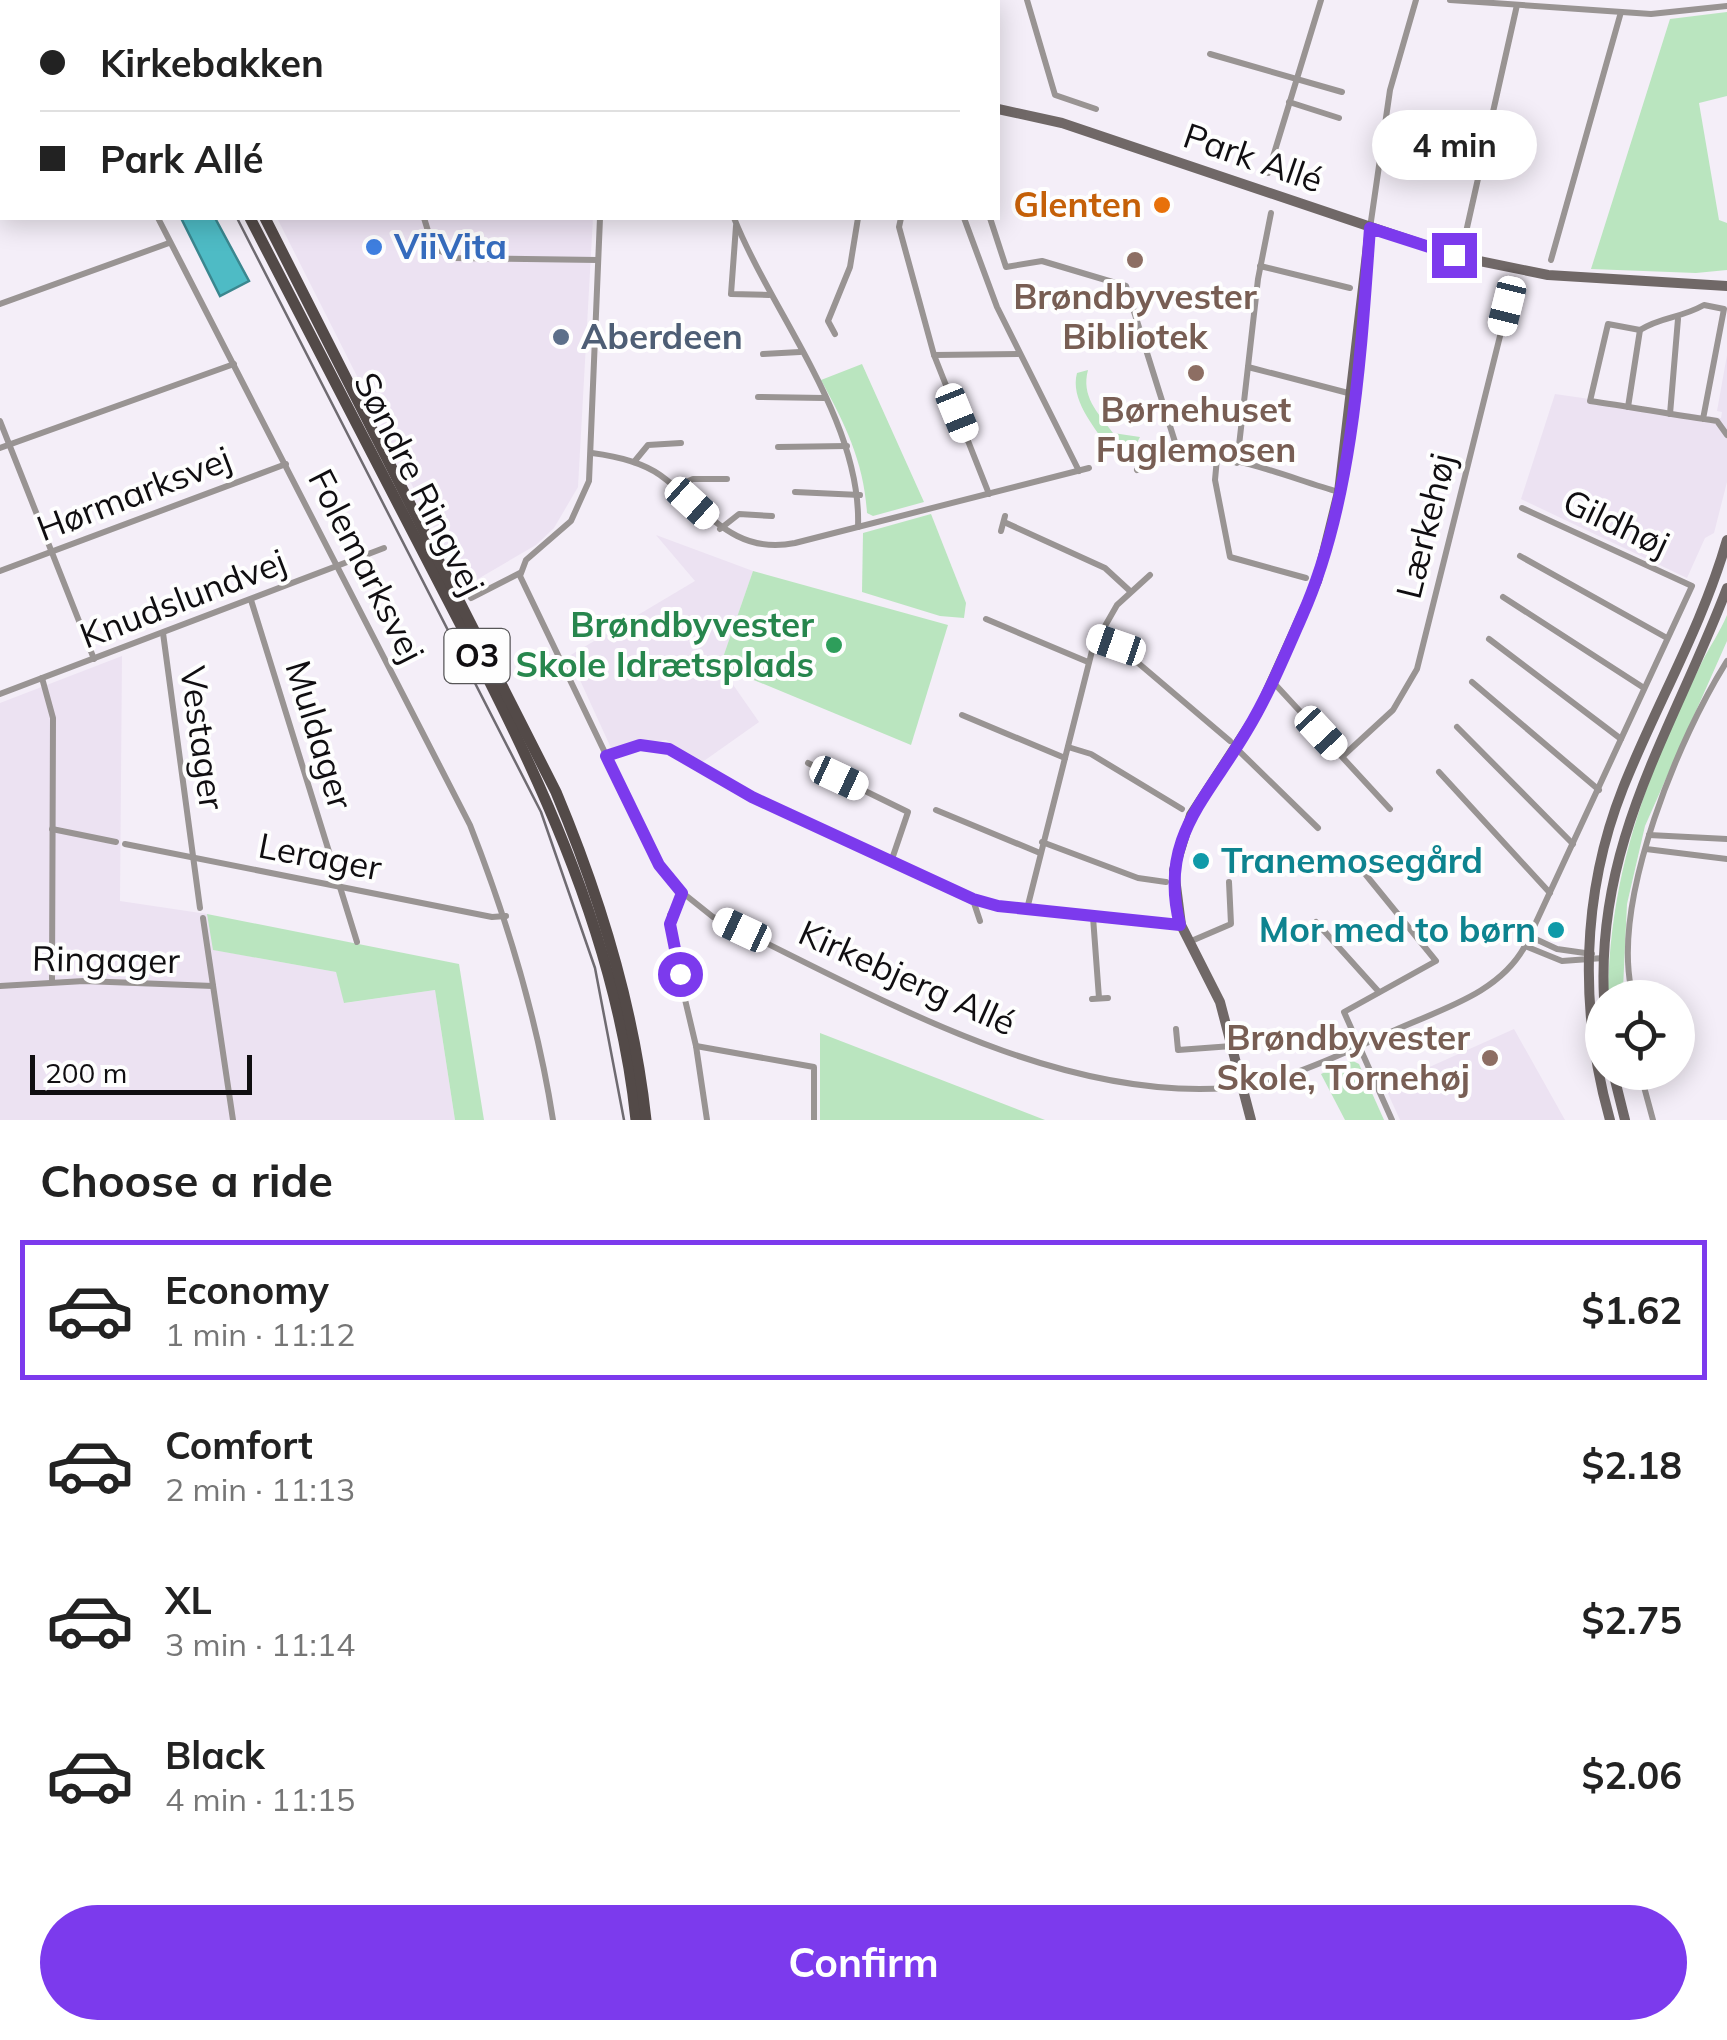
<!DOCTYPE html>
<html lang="en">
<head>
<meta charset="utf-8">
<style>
	:root { --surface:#fff; --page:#f6f6f6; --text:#222; --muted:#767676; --line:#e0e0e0; --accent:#7c3aed }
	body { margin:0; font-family:Mulish,sans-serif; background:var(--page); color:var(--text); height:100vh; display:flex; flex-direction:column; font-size:38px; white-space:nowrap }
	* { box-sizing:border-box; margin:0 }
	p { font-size:32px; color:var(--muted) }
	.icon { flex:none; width:55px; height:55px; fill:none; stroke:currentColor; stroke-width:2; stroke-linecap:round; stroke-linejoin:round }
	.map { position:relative; height:1120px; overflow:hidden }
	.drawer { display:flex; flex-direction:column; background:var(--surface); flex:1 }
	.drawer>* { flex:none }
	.top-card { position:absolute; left:0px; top:0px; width:1000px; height:220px; box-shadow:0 5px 25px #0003; display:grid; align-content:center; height:220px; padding:0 40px; background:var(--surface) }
	.tools { position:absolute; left:1585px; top:980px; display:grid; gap:20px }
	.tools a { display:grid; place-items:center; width:110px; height:110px; border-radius:50%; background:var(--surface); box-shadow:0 5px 25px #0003; font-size:50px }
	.scale { position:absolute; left:30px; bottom:25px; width:222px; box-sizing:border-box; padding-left:10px; border:5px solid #100e11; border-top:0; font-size:28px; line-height:35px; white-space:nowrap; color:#100e11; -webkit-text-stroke:8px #fefefe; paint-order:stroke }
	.end { position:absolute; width:45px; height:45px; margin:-22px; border:12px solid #7c3aed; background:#fff; box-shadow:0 0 0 5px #fff }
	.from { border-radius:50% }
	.bubble { position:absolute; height:70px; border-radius:35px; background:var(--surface); box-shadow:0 5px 25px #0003; font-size:32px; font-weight:700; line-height:70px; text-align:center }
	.car { position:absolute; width:30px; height:60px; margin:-30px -15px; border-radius:12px; box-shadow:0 0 8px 2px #0007; background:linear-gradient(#fff 24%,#345 0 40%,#fff 0 76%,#345 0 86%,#fff 0) }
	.top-card b { display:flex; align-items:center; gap:35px; height:95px; font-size:38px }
	.top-card b+b { border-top:2px solid var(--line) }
	.top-card i { width:25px; height:25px; background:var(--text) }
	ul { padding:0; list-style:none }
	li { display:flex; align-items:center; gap:30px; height:140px; margin:0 20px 15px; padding:0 20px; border:5px solid transparent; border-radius:0px }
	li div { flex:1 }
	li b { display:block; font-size:38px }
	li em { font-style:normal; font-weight:700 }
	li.current { border-color:var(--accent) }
	li>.icon { width:90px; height:90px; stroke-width:1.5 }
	h2 { padding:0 40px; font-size:45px; line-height:120px }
	.cta { display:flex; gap:20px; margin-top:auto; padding:20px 40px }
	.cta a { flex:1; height:115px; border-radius:60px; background:var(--accent); color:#fff; font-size:40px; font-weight:700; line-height:115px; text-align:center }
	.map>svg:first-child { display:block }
	.built { fill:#ece2f2 }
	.green { fill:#bae5bf }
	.water { fill:#4ebbc5; stroke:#3b878f; stroke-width:2.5 }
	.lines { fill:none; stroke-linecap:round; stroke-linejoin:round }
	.street { stroke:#999493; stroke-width:6 }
	.secondary { stroke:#706867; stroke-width:10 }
	.primary { stroke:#534a48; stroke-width:11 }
	.tram { stroke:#6f6b71; stroke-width:2.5 }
	.route { stroke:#7c3aed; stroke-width:12 }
	.food-dot { fill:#e8710a; stroke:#fefefe; stroke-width:4 }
	.shop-dot { fill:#3f7fe0; stroke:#fefefe; stroke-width:4 }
	.education-dot { fill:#8d6e63; stroke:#fefefe; stroke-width:4 }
	.service-dot { fill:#5c6f8a; stroke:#fefefe; stroke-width:4 }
	.leisure-dot { fill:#2e9e5b; stroke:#fefefe; stroke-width:4 }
	.culture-dot { fill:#0f9aa8; stroke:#fefefe; stroke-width:4 }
	.labels { text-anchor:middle; stroke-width:8; stroke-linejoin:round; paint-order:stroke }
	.shield { fill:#fefefe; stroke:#575658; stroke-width:2.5 }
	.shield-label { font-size:32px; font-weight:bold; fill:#100e11 }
	.street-label { font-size:35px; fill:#100e11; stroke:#fefefe }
	.food-label { font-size:35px; font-weight:bold; fill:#c56008; stroke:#fefefe; text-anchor:end }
	.shop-label { font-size:35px; font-weight:bold; fill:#366cbe; stroke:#fefefe; text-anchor:start }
	.education-label { font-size:35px; font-weight:bold; fill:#785e54; stroke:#fefefe }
	.service-label { font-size:35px; font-weight:bold; fill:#4e5e75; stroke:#fefefe; text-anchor:start }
	.leisure-label { font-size:35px; font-weight:bold; fill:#27864d; stroke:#fefefe; text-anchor:end }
	.culture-label { font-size:35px; font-weight:bold; fill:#0d838f; stroke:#fefefe; text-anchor:start }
</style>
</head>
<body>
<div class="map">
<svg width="1727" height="1120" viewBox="0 0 1727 1120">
	<rect width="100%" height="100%" fill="#f4eef8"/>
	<!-- built -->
	<g class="built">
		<polygon points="277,218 593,218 578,487 554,528 536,545 471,583 458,576"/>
		<polygon points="1727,355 1727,482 1714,533 1705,538 1687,578 1521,499 1555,394 1721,418 1722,412 1717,411"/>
		<polygon points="656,535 753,571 720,666 759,722 701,763 666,740 611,748 569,656 695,581"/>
		<polygon points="122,656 120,901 207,914 214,950 336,972 345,1003 435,990 455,1120 0,1120 0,703"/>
		<polygon points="1514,1029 1565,1120 1400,1120 1385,1087"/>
	</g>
	<!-- green -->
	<g class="green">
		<polygon points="1727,12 1727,96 1699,103 1719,220 1727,223 1727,270 1696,273 1591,269 1670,19"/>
		<path d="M862,364L924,502L873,516L867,513C864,462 845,424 821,380Z"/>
		<path d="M1088,370C1081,396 1097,412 1113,433L1140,437L1136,445L1107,446C1093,425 1070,399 1077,373Z"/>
		<polygon points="931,514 966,603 964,618 940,616 862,592 863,533"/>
		<polygon points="753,571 948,625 911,745 720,666"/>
		<path d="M1727,615V641L1645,826L1627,904L1623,989L1608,991C1611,867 1648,772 1702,662C1710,646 1720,632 1727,615Z"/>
		<polygon points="207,914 459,964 484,1120 455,1120 435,990 344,1003 336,972 213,950"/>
		<polygon points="820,1033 1045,1120 820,1120"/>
		<polygon points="1351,1060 1359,1064 1384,1120 1345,1120 1321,1074"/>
	</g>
	<!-- water -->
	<polygon class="water" points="181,218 215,218 249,281 220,296"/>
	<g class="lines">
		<!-- street -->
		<g class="street">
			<polyline points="59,0 60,2"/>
			<polyline points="381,0 382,2"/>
			<polyline points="1027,0 1055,95 1096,109"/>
			<polyline points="1450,0 1651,14 1727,6"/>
			<polyline points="615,2 615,0"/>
			<polyline points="0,22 2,29"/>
			<polyline points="1210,54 1342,92"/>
			<polyline points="0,61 2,60"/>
			<polyline points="1289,102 1339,118"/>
			<polyline points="1268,173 1321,0"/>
			<path d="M158,218L470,825C508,922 537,1017 553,1120"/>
			<polyline points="424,218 433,247 454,258 598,260"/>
			<path d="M600,218L589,481L571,521L526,560L520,576L659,865L683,893L713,917C868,991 1050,1101 1228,1088C1280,1085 1346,1052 1393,1031C1441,1009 1499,994 1525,946L1692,586L1522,508"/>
			<path d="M734,218C773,315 862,420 858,527"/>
			<polyline points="901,218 899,227 934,355 989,494"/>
			<polyline points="964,218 997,307 1079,471"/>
			<polyline points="990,218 1006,267 1042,261 1126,286 1175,442"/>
			<polyline points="736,226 731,294 769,295"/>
			<polyline points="1370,228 1390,90 1416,0"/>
			<polyline points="1464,241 1517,5"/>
			<polyline points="1551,260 1621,12"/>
			<polyline points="1260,266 1350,288"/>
			<polyline points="0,304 169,243"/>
			<polyline points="835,334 828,321 850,267 858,218"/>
			<polyline points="763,354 800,352"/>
			<polyline points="934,355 1018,354"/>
			<polyline points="1248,367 1352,394"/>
			<polyline points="758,397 824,398"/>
			<polyline points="1628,407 1640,330"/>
			<polyline points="1670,414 1678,319"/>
			<path d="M1703,419L1724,309L1704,305C1679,319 1662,316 1640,330L1608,324L1590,401C1632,407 1674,415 1717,421L1727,435"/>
			<polyline points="0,421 94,659"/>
			<polyline points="778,447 847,446"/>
			<polyline points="0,448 234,364"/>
			<path d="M592,453C615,456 640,461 660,475C705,507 732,556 795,543L1089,468"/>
			<polyline points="1217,458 1215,480 1230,557 1306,578"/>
			<polyline points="634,462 648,445 681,443"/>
			<polyline points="1237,463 1258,279 1271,213"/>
			<path d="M1137,470C1201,436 1274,474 1339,492"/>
			<polyline points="675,487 693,479 727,479"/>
			<polyline points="795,492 860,495"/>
			<polyline points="1004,522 1105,568 1130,591"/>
			<polyline points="720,529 739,514 772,516"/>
			<polyline points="1001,531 1005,516"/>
			<polyline points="1520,556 1667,638"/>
			<polyline points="0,571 286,464"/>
			<polyline points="1503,597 1644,688"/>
			<polyline points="471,598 520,573"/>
			<polyline points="251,600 357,942"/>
			<polyline points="986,619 1088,662"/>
			<polyline points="163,633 200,908"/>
			<polyline points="1097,638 1117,645 1230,741"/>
			<polyline points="1489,639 1621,739"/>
			<polyline points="42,678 53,718 52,982"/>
			<polyline points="1273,682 1390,809"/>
			<polyline points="1472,682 1599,790"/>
			<polyline points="0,694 384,548"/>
			<polyline points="962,715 1065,758"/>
			<polyline points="1457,727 1573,844"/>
			<polyline points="1068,747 1091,754 1182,809"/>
			<polyline points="1236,748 1318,828"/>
			<polyline points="1343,756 1393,710 1417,669 1513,284"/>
			<polyline points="606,757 640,745 669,749 752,797 982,902 1180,925"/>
			<polyline points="808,763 908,812 891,862"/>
			<polyline points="1439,772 1550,893"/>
			<polyline points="936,810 1040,853"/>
			<polyline points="52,829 116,842"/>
			<polyline points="1649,835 1727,839"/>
			<polyline points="1042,842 1138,878 1166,882"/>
			<polyline points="125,844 492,917 506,916"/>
			<polyline points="1646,849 1727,859"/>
			<polyline points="1366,875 1436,961 1344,1012 1392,1120"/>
			<polyline points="683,893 670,915 670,936 696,1046 707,1120"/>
			<polyline points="973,900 980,921"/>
			<polyline points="1027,909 1093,647 1117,605 1150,575"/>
			<polyline points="1093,917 1099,998"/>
			<polyline points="203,918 233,1120"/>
			<polyline points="1316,922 1379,992"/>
			<polyline points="1529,936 1557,949 1592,954"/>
			<polyline points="1189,942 1231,924 1229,882"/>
			<polyline points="1525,946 1562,961 1603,958"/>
			<polyline points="0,986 84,981 213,986"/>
			<path d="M1631,988C1613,897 1679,737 1727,661"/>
			<polyline points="1092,999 1108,998"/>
			<polyline points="1176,1029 1178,1050 1232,1046"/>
			<polyline points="696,1046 814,1067 814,1120"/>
			<polyline points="1640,1072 1653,1120"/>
		</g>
		<!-- secondary -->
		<g class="secondary">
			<polyline points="936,0 937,2"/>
			<polyline points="947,0 948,2"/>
			<polyline points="998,109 1062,123 1460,257 1548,275 1727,286"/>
			<polyline points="0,187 2,186"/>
			<path d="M1604,998C1596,840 1674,728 1727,588"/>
			<polyline points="1613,1072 1625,1120"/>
			<polyline points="1251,1120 1220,1002 1181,925 1174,870 1191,815 1258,712 1317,581 1339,492 1370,228"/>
			<path d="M1610,1120C1579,1011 1581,894 1623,788C1656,705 1702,627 1727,540"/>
		</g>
		<!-- primary -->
		<g class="primary">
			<polyline points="141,0 142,2"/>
			<polyline points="156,0 158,2"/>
			<path d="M250,218C314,342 378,465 442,589C530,758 616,927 636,1120"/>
			<path d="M265,218L556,792C600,897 634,1007 646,1120"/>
		</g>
		<!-- tram -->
		<g class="tram">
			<polyline points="124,0 125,2"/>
			<polyline points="237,218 541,812 595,968 624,1120"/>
		</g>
	</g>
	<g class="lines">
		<!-- route -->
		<path class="route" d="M680,974L670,924L682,893L659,865L606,756L640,745L669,749L752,797L973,899L998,906L1180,925C1158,839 1206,800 1246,732C1268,696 1285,655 1302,616C1353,502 1361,352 1370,228L1454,255"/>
	</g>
	<!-- markers -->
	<circle class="food-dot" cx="1162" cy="205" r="10"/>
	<circle class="shop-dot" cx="374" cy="247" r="10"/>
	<g class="education-dot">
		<circle cx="1135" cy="260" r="10"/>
		<circle cx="1196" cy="373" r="10"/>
		<circle cx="1490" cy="1058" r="10"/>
	</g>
	<circle class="service-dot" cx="561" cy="337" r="10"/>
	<circle class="leisure-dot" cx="834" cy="645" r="10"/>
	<g class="culture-dot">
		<circle cx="1201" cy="861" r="10"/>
		<circle cx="1556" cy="930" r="10"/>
	</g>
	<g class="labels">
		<!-- shield labels -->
		<rect class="shield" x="444.5" y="629" width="65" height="54" rx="8"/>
		<g class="shield-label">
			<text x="477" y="667">O3</text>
		</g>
		<!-- street labels -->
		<g class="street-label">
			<text transform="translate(1253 158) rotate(19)" y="12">Park Allé</text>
			<text transform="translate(419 484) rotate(63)" y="12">Søndre Ringvej</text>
			<text transform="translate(134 494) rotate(-21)" y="12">Hørmarksvej</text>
			<text transform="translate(1616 523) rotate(25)" y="12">Gildhøj</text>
			<text transform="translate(1426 526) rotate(-76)" y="12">Lærkehøj</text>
			<text transform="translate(366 566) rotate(63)" y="12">Folemarksvej</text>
			<text transform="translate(183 599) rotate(-21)" y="12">Knudslundvej</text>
			<text transform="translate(319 735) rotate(73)" y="12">Muldager</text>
			<text transform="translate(202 738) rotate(82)" y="12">Vestager</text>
			<text transform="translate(320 857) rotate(11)" y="12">Lerager</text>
			<text transform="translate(106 960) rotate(1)" y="12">Ringager</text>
			<text transform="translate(907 978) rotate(24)" y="12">Kirkebjerg Allé</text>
		</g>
		<!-- food labels -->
		<g class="food-label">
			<text x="1142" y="217">Glenten</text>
		</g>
		<!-- shop labels -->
		<g class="shop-label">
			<text x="394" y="259">ViiVita</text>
		</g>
		<!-- education labels -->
		<g class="education-label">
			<text x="1135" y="309">Brøndbyvester<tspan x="1135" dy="40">Bibliotek</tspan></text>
			<text x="1196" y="422">Børnehuset<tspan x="1196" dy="40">Fuglemosen</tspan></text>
			<text x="1470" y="1050" text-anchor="end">Brøndbyvester<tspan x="1470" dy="40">Skole, Tornehøj</tspan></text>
		</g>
		<!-- service labels -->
		<g class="service-label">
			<text x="581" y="349">Aberdeen</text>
		</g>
		<!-- leisure labels -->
		<g class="leisure-label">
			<text x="814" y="637">Brøndbyvester<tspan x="814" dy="40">Skole Idrætsplads</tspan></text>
		</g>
		<!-- culture labels -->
		<g class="culture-label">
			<text x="1221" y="873">Tranemosegård</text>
			<text x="1536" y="942" text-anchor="end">Mor med to børn</text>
		</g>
	</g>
</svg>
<div class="tools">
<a><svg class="icon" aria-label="locate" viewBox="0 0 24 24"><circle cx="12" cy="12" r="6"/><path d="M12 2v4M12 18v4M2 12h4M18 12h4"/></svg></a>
</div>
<div class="scale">200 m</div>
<i class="end from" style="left:680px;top:974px"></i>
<i class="end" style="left:1454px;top:255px"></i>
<div class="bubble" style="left:1372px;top:110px;width:165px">4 min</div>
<i class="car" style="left:1507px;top:306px;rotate:194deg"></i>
<i class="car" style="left:957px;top:413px;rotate:158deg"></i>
<i class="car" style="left:692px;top:503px;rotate:132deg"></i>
<i class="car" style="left:1116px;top:645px;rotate:289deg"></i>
<i class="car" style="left:1321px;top:733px;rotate:137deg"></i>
<i class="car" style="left:839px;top:778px;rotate:115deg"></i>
<i class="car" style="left:742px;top:930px;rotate:295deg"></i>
<div class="top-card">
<b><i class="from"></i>Kirkebakken</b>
<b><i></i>Park Allé</b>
</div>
</div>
<section class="drawer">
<h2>Choose a ride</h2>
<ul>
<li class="current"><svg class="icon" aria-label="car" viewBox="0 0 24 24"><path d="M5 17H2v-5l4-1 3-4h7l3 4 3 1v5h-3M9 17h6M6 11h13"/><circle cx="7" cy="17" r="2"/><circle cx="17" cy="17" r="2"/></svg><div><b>Economy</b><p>1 min · 11:12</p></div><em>$1.62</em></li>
<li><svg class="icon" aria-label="car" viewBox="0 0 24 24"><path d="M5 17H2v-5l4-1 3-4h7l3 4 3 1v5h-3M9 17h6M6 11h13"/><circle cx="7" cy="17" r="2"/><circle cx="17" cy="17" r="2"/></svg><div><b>Comfort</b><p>2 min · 11:13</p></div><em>$2.18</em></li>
<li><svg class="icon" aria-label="car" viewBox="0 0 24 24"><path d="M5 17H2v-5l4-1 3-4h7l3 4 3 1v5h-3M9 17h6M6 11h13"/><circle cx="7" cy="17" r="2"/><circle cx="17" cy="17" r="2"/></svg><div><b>XL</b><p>3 min · 11:14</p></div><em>$2.75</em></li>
<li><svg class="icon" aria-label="car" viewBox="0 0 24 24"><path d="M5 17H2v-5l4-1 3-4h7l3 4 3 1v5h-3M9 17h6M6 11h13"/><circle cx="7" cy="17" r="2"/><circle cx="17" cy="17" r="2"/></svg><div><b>Black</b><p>4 min · 11:15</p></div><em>$2.06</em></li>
</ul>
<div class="cta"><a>Confirm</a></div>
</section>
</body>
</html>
